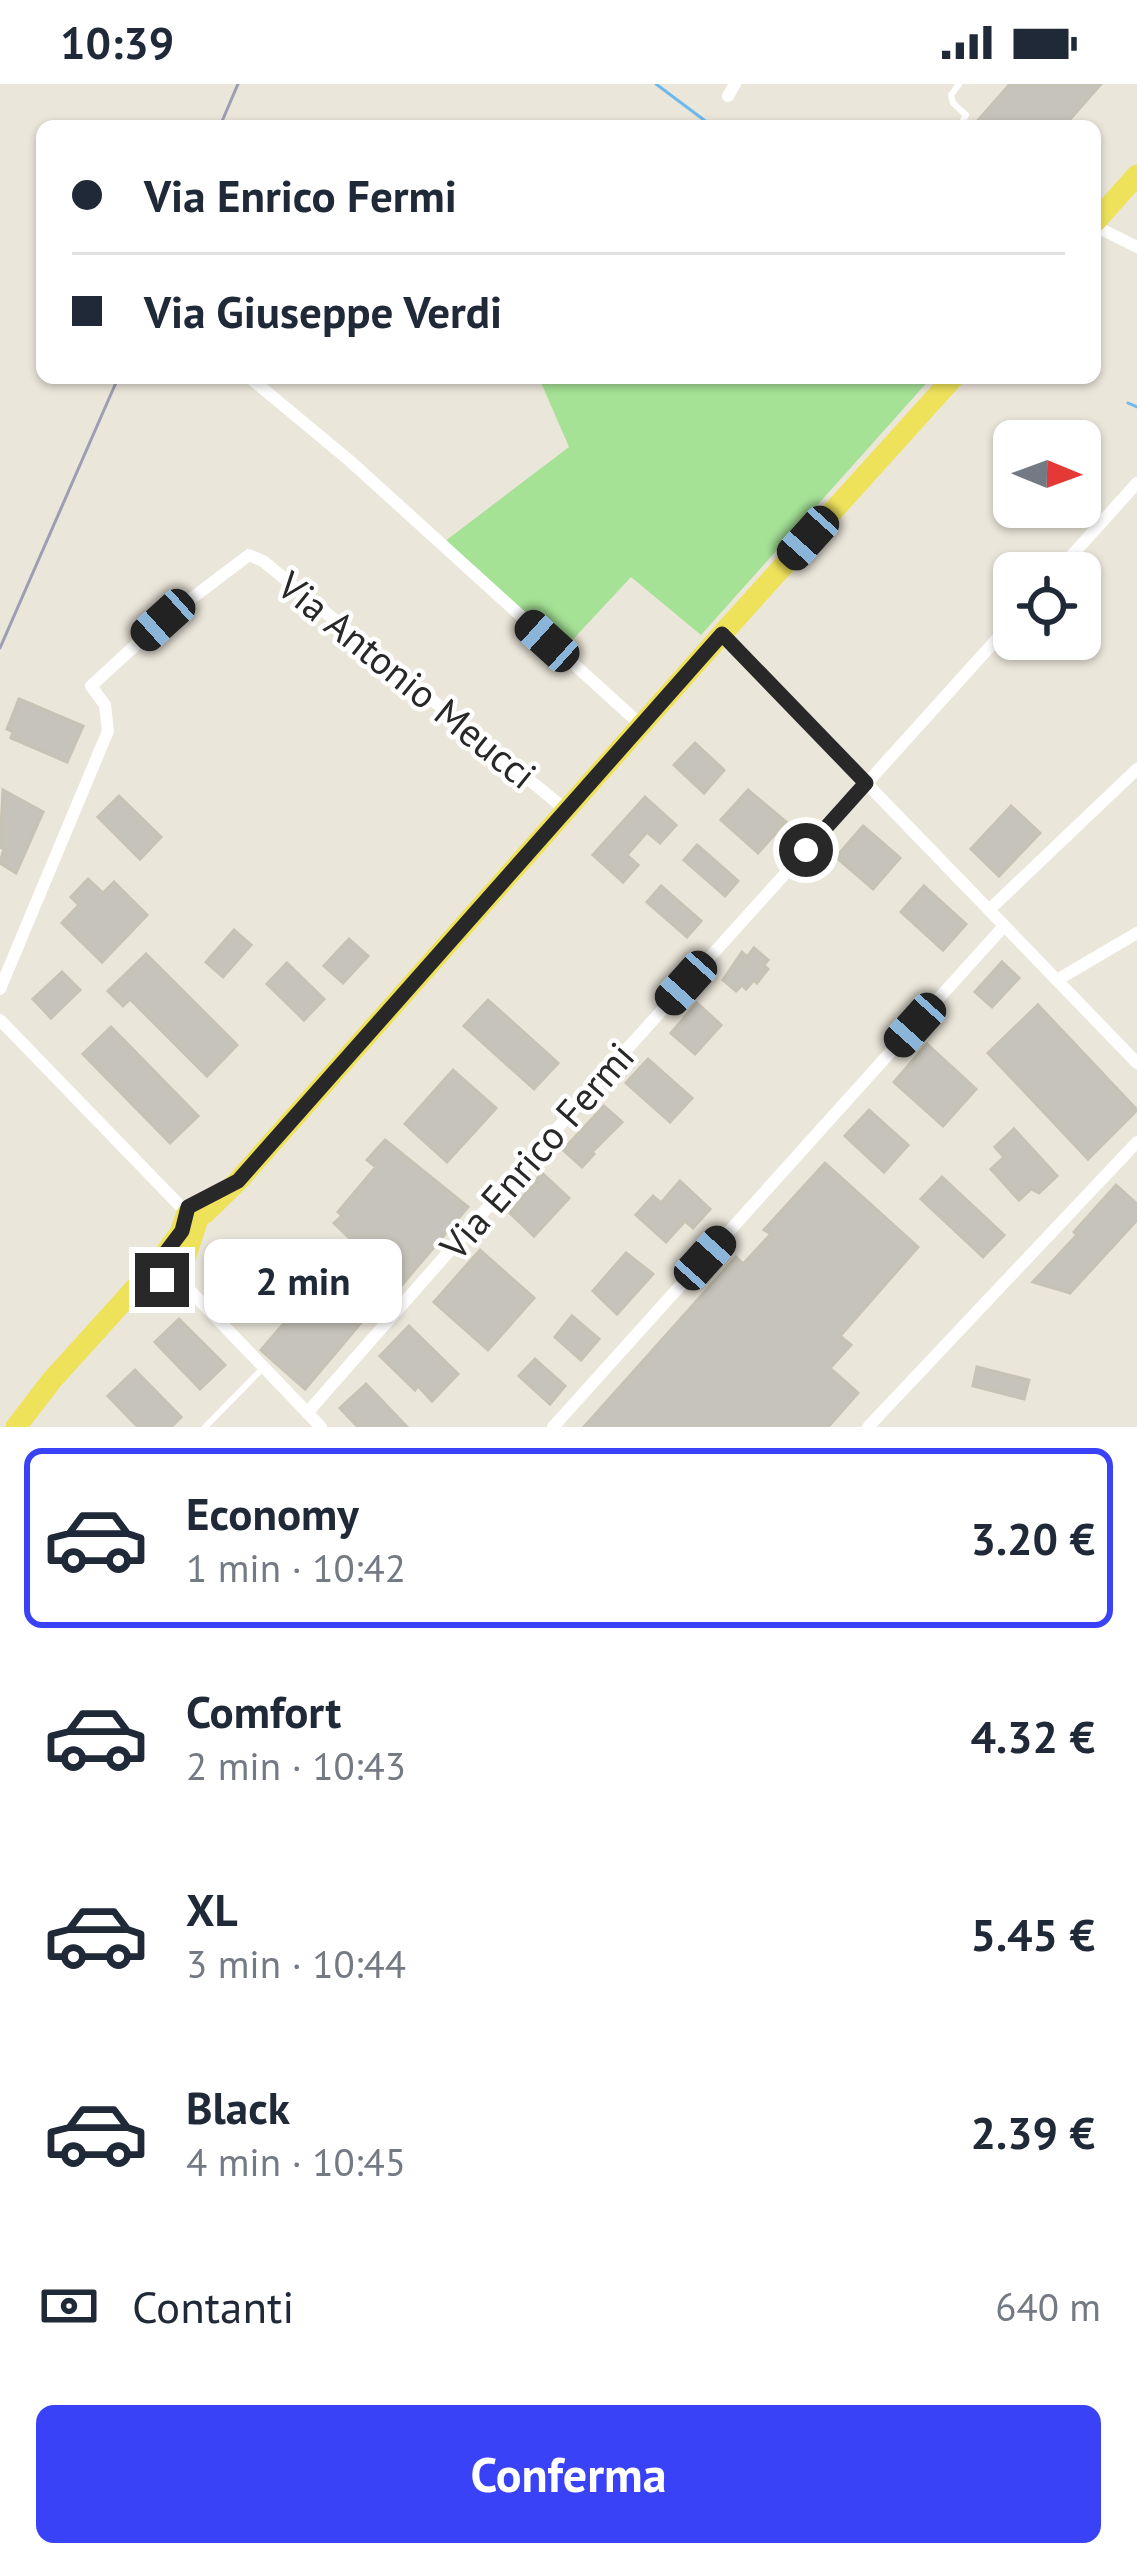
<!DOCTYPE html>
<html lang="it">
<head>
<meta charset="utf-8">
<style>
	:root { --surface:#fff; --page:#f2f2f3; --text:#1f2937; --muted:#747a83; --line:#e0e1e3; --accent:#3a42f8 }
	body { margin:0; font-family:"PT Sans",sans-serif; background:var(--page); color:var(--text); height:100vh; display:flex; flex-direction:column; font-size:45px; white-space:nowrap }
	* { box-sizing:border-box; margin:0 }
	p { font-size:39px; color:var(--muted) }
	.icon { flex:none; width:66px; height:66px; fill:none; stroke:currentColor; stroke-width:2; stroke-linecap:round; stroke-linejoin:round }
	.map { position:relative; height:1343px; overflow:hidden }
	.details { display:flex; flex-direction:column; background:var(--surface); flex:1 }
	.details>* { flex:none }
	.banner { position:absolute; left:36px; top:36px; width:1065px; height:264px; border-radius:18px; box-shadow:0 3px 9px #0004; display:grid; align-content:center; height:264px; padding:0 36px; background:var(--surface) }
	.needle { width:78px; rotate:91deg }
	.controls { position:absolute; left:993px; top:336px; display:grid; gap:24px }
	.controls a { display:grid; place-items:center; width:108px; height:108px; border-radius:18px; background:var(--surface); box-shadow:0 3px 9px #0004; font-size:60px }
	.end { position:absolute; width:54px; height:54px; margin:-27px; border:15px solid #282828; background:#fff; box-shadow:0 0 0 6px #fff }
	.from { border-radius:50% }
	.bubble { position:absolute; height:84px; border-radius:18px; background:var(--surface); box-shadow:0 3px 9px #0004; font-size:39px; font-weight:600; line-height:84px; text-align:center }
	.car { position:absolute; width:36px; height:72px; margin:-36px -18px; border-radius:15px; box-shadow:0 0 9px 3px #0007; background:linear-gradient(#222 24%,#8ab4d8 0 40%,#222 0 76%,#8ab4d8 0 86%,#222 0) }
	.banner b { display:flex; align-items:center; gap:42px; height:114px; font-size:45px }
	.banner b+b { border-top:3px solid var(--line) }
	.banner i { width:30px; height:30px; background:var(--text) }
	ul { padding:21px 0 0; list-style:none }
	li { display:flex; align-items:center; gap:36px; height:180px; margin:0 24px 18px; padding:0 12px; border:6px solid transparent; border-radius:18px }
	li div { flex:1 }
	li b { display:block; font-size:45px }
	li em { font-style:normal; font-weight:600 }
	li.current { border-color:var(--accent) }
	li>.icon { width:108px; height:108px; stroke-width:1.5 }
	.pay { display:flex; align-items:center; gap:30px; height:132px; padding:0 36px; font-size:45px }
	.pay p { margin-inline-start:auto }
	.cta { display:flex; gap:24px; margin-top:auto; padding:24px 36px }
	.cta a { flex:1; height:138px; border-radius:18px; background:var(--accent); color:#fff; font-size:48px; font-weight:600; line-height:138px; text-align:center }
	.status { display:flex; justify-content:space-between; align-items:center; height:84px; padding:0 60px; background:var(--surface); direction:ltr }
	.status svg { height:33px; fill:currentColor }
	.map>svg:first-child { display:block }
	.green { fill:#a5e296 }
	.lines { fill:none; stroke-linecap:round; stroke-linejoin:round }
	.stream { stroke:#6db9ed; stroke-width:3 }
	.building { fill:#c6c3ba; stroke:#c6c2b4; stroke-width:3 }
	.service { stroke:#fff; stroke-width:6 }
	.minor { stroke:#fff; stroke-width:12 }
	.primary { stroke:#efe25b; stroke-width:21 }
	.rail { stroke:#9d9db3; stroke-width:3 }
	.route { stroke:#282828; stroke-width:15 }
	.labels { text-anchor:middle; stroke-width:9; stroke-linejoin:round; paint-order:stroke }
	.street-label { font-size:39px; fill:#282828; stroke:#fff }
</style>
</head>
<body>
<div class="status"><b>10:39</b><svg viewBox="0 0 49 12"><path d="M0 12V9h3v3zM5 12V6h3v6zM10 12V3h3v9zM15 12V0h3v12zM26 1h20v11H26zM47 4h2v5h-2z"/></svg></div>
<div class="map">
<svg width="1137" height="1343" viewBox="0 0 1137 1343">
	<rect width="100%" height="100%" fill="#ebe6da"/>
	<!-- green -->
	<polygon class="green" points="539,294 931,294 701,551 631,493 564,565 444,458 569,363"/>
	<g class="lines">
		<!-- stream -->
		<g class="stream">
			<polyline points="656,0 712,42"/>
			<polyline points="1128,319 1137,323"/>
		</g>
	</g>
	<!-- building -->
	<g class="building">
		<polygon points="1010,0 1101,0 1064,42 973,42"/>
		<polygon points="19,615 83,642 67,678 11,654 13,648 7,645"/>
		<polygon points="695,659 724,686 704,709 674,681"/>
		<polygon points="3,706 43,728 16,789 0,779 4,765 0,763"/>
		<polygon points="748,706 786,738 758,769 721,736"/>
		<polygon points="119,712 161,753 140,775 98,733"/>
		<polygon points="645,713 676,741 660,759 647,748 627,771 638,781 623,798 593,771"/>
		<polygon points="1011,722 1040,749 999,792 971,765"/>
		<polygon points="863,742 900,774 873,805 836,773"/>
		<polygon points="697,761 738,797 725,812 684,776"/>
		<polygon points="88,795 103,809 114,798 147,831 102,878 62,839 79,821 71,813"/>
		<polygon points="661,802 701,837 687,853 647,818"/>
		<polygon points="924,802 966,840 943,866 901,828"/>
		<polygon points="234,846 251,861 223,893 206,878"/>
		<polygon points="349,855 368,872 343,899 324,882"/>
		<polygon points="754,864 768,876 764,881 768,885 757,899 754,896 746,905 742,901 736,907 723,896 742,868 747,873"/>
		<polygon points="146,870 237,961 207,992 130,915 123,922 108,907"/>
		<polygon points="1002,878 1019,894 992,923 975,908"/>
		<polygon points="287,879 324,915 304,936 267,900"/>
		<polygon points="62,888 80,906 51,934 33,915"/>
		<polygon points="488,916 558,979 534,1005 464,942"/>
		<polygon points="697,919 721,941 695,970 671,949"/>
		<polygon points="1038,921 1137,1026 1088,1075 988,969"/>
		<polygon points="111,943 198,1032 170,1059 83,970"/>
		<polygon points="927,960 976,1005 943,1042 894,998"/>
		<polygon points="648,975 692,1014 670,1038 626,999"/>
		<polygon points="453,986 496,1024 447,1078 405,1040"/>
		<polygon points="604,1022 622,1038 592,1068 594,1070 582,1083 563,1066"/>
		<polygon points="869,1026 908,1061 884,1088 845,1052"/>
		<polygon points="1014,1045 1057,1092 1039,1109 1031,1105 1019,1116 991,1085 1004,1073 995,1063"/>
		<polygon points="385,1056 468,1123 400,1203 334,1139 342,1132 338,1128 376,1083 367,1076"/>
		<polygon points="825,1079 918,1163 840,1252 851,1261 830,1284 858,1309 828,1343 584,1343 736,1173 743,1180 771,1150 764,1146"/>
		<polygon points="542,1089 569,1114 534,1152 510,1129"/>
		<polygon points="942,1093 1004,1151 983,1173 921,1115"/>
		<polygon points="680,1097 710,1125 693,1144 685,1137 666,1158 636,1131 653,1112 661,1119"/>
		<polygon points="1116,1101 1137,1120 1137,1136 1070,1209 1033,1198 1077,1151 1074,1148"/>
		<polygon points="480,1166 534,1214 488,1266 434,1218"/>
		<polygon points="626,1169 653,1190 617,1230 593,1207"/>
		<polygon points="321,1196 365,1234 305,1305 261,1266"/>
		<polygon points="572,1232 599,1255 581,1276 555,1253"/>
		<polygon points="179,1235 225,1281 200,1305 155,1258"/>
		<polygon points="409,1242 458,1290 432,1317 418,1302 415,1306 380,1272"/>
		<polygon points="535,1275 565,1302 550,1320 519,1292"/>
		<polygon points="977,1283 1029,1296 1024,1315 973,1302"/>
		<polygon points="135,1286 181,1333 171,1343 138,1343 108,1312"/>
		<polygon points="366,1300 407,1343 358,1343 340,1324"/>
	</g>
	<g class="lines">
		<!-- service -->
		<g class="service">
			<polyline points="959,0 951,11 953,19 966,31 960,42"/>
			<polyline points="205,1343 263,1284"/>
		</g>
		<!-- minor -->
		<g class="minor">
			<polyline points="728,12 735,0"/>
			<polyline points="1095,142 1137,163"/>
			<polyline points="250,294 350,377 641,641"/>
			<polyline points="1056,489 1137,399"/>
			<polyline points="722,550 1137,979"/>
			<polyline points="989,826 1137,685"/>
			<polyline points="1057,896 1137,849"/>
			<polyline points="0,905 108,647 105,621 91,602 163,536 249,471 263,477 566,726"/>
			<polyline points="0,936 186,1128"/>
			<polyline points="178,1194 321,1343"/>
			<polyline points="307,1329 627,965 1014,536"/>
			<polyline points="553,1343 1004,842"/>
			<polyline points="868,1343 1137,1058"/>
		</g>
		<!-- primary -->
		<g class="primary">
			<polyline points="1095,138 1137,91"/>
			<polyline points="204,1130 238,1097 722,550 953,294"/>
			<polyline points="186,1131 180,1149 157,1180 162,1196 173,1196 180,1190 197,1138"/>
			<polyline points="16,1343 52,1296 157,1180"/>
		</g>
		<!-- rail -->
		<g class="rail">
			<polyline points="220,42 238,0"/>
			<polyline points="0,564 118,294"/>
		</g>
	</g>
	<g class="lines">
		<!-- route -->
		<polyline class="route" points="162,1196 157,1180 182,1147 188,1123 238,1097 722,550 866,699 806,766"/>
	</g>
	<g class="labels">
		<!-- street labels -->
		<g class="street-label">
			<text transform="translate(407 596) rotate(39)" y="14">Via Antonio Meucci</text>
			<text transform="translate(537 1067) rotate(-49)" y="14">Via Enrico Fermi</text>
		</g>
	</g>
</svg>
<div class="controls">
<a><svg class="needle" viewBox="-14 -14 28 28"><path d="M0-13l5 13h-10z" fill="#e53935"/><path d="M0 13l5-13h-10z" fill="#747a83"/></svg></a>
<a><svg class="icon" aria-label="locate" viewBox="0 0 24 24"><circle cx="12" cy="12" r="6"/><path d="M12 2v4M12 18v4M2 12h4M18 12h4"/></svg></a>
</div>
<i class="end from" style="left:806px;top:766px"></i>
<i class="end" style="left:162px;top:1196px"></i>
<div class="bubble" style="left:204px;top:1155px;width:198px">2 min</div>
<i class="car" style="left:808px;top:454px;rotate:222deg"></i>
<i class="car" style="left:163px;top:536px;rotate:228deg"></i>
<i class="car" style="left:547px;top:557px;rotate:312deg"></i>
<i class="car" style="left:686px;top:899px;rotate:222deg"></i>
<i class="car" style="left:915px;top:941px;rotate:222deg"></i>
<i class="car" style="left:705px;top:1174px;rotate:42deg"></i>
<div class="banner">
<b><i class="from"></i>Via Enrico Fermi</b>
<b><i></i>Via Giuseppe Verdi</b>
</div>
</div>
<section class="details">
<ul>
<li class="current"><svg class="icon" aria-label="car" viewBox="0 0 24 24"><path d="M5 17H2v-5l4-1 3-4h7l3 4 3 1v5h-3M9 17h6M6 11h13"/><circle cx="7" cy="17" r="2"/><circle cx="17" cy="17" r="2"/></svg><div><b>Economy</b><p>1 min · 10:42</p></div><em>3.20 €</em></li>
<li><svg class="icon" aria-label="car" viewBox="0 0 24 24"><path d="M5 17H2v-5l4-1 3-4h7l3 4 3 1v5h-3M9 17h6M6 11h13"/><circle cx="7" cy="17" r="2"/><circle cx="17" cy="17" r="2"/></svg><div><b>Comfort</b><p>2 min · 10:43</p></div><em>4.32 €</em></li>
<li><svg class="icon" aria-label="car" viewBox="0 0 24 24"><path d="M5 17H2v-5l4-1 3-4h7l3 4 3 1v5h-3M9 17h6M6 11h13"/><circle cx="7" cy="17" r="2"/><circle cx="17" cy="17" r="2"/></svg><div><b>XL</b><p>3 min · 10:44</p></div><em>5.45 €</em></li>
<li><svg class="icon" aria-label="car" viewBox="0 0 24 24"><path d="M5 17H2v-5l4-1 3-4h7l3 4 3 1v5h-3M9 17h6M6 11h13"/><circle cx="7" cy="17" r="2"/><circle cx="17" cy="17" r="2"/></svg><div><b>Black</b><p>4 min · 10:45</p></div><em>2.39 €</em></li>
</ul>
<div class="pay"><svg class="icon" aria-label="cash" viewBox="0 0 24 24"><path d="M3 7h18v10H3z"/><circle cx="12" cy="12" r="2"/></svg>Contanti<p>640 m</p></div>
<div class="cta"><a>Conferma</a></div>
</section>
</body>
</html>
